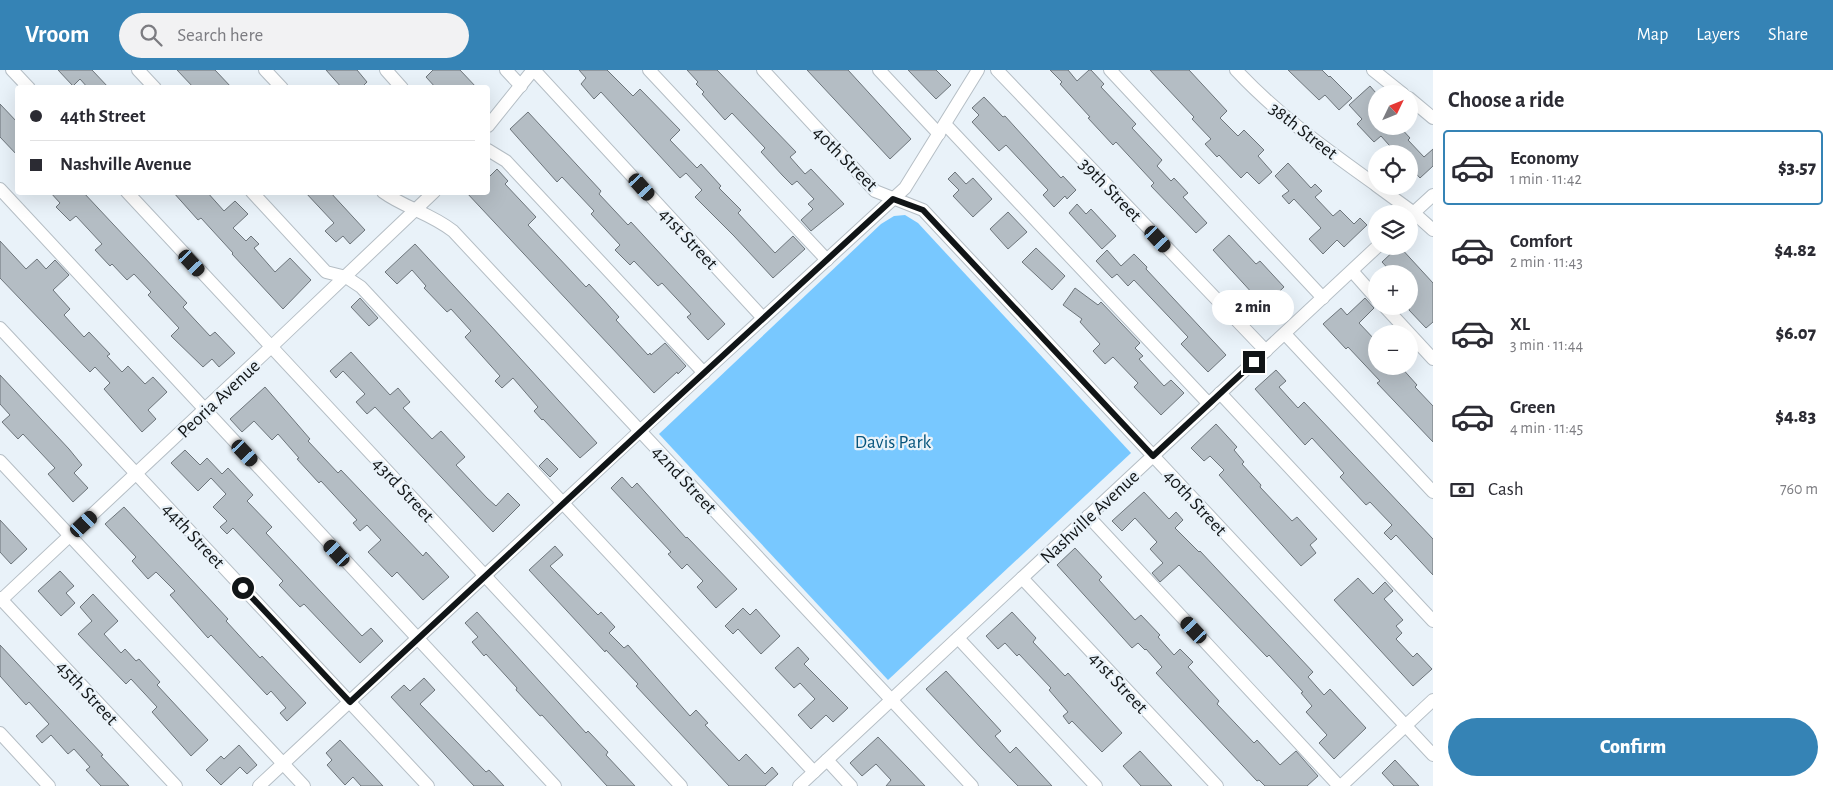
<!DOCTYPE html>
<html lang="en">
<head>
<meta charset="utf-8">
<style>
	:root { --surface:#fff; --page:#f2f2f3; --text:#2b2b33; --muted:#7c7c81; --line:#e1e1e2; --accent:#3583b5 }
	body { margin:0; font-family:"Alegreya Sans",sans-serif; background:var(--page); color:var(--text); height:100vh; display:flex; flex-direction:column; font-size:19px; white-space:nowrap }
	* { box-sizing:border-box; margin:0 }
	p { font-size:16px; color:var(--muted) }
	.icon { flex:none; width:28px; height:28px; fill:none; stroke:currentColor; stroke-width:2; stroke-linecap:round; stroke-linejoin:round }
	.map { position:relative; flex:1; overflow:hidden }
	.side { display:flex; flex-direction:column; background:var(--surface); width:400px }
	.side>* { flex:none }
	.banner { position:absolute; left:15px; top:15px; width:475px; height:110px; border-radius:5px; box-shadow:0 5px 20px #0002; display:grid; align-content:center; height:110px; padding:0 15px; background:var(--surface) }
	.needle { width:32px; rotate:47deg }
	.fabs { position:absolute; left:1368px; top:15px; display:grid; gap:10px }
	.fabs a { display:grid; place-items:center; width:50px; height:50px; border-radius:50%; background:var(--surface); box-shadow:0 5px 20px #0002; font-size:25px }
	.end { position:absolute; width:22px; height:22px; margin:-11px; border:6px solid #111517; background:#fff; box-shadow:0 0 0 2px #fff }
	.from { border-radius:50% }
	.bubble { position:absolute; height:35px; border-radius:18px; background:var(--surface); box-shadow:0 5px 20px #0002; font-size:16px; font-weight:800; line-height:35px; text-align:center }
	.car { position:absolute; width:15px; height:30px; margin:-15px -8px; border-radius:6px; box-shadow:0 0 4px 1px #0007; background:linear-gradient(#222 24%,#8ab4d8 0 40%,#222 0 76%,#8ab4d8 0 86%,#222 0) }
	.banner b { display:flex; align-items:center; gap:18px; height:48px; font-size:19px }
	.banner b+b { border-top:1px solid var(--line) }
	.banner i { width:12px; height:12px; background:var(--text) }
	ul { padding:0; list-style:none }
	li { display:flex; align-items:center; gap:15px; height:75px; margin:0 10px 8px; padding:0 5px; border:2px solid transparent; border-radius:5px }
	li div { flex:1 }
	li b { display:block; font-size:19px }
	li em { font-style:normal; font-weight:800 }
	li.on { border-color:var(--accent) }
	li>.icon { width:45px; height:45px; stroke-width:1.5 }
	h2 { padding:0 15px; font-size:22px; line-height:60px }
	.pay { display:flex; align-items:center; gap:12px; height:55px; padding:0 15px; font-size:19px }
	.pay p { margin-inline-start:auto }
	.action { display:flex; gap:10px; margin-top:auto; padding:10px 15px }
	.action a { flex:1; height:58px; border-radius:30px; background:var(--accent); color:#fff; font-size:20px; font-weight:800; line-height:58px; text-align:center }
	header { display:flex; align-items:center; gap:30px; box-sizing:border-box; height:70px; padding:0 25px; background:var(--accent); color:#fff }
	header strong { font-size:24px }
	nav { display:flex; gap:28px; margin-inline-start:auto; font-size:18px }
	.search { width:350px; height:45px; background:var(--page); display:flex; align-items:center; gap:12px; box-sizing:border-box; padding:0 18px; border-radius:28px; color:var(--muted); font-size:19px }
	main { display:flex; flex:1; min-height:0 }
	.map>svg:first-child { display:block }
	.green { fill:#78c8ff }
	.building { fill:#b4bdc4; stroke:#6d757b }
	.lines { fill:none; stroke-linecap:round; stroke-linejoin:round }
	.minor-casing { stroke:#b5bec5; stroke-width:14 }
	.minor { stroke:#fff; stroke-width:12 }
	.route { stroke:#111517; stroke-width:6 }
	.labels { text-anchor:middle; stroke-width:4.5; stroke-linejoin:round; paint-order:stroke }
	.street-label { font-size:19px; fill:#111517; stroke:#e9f2f9 }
	.park-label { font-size:19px; fill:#06547c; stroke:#e9f2f9 }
</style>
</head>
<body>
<header>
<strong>Vroom</strong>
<div class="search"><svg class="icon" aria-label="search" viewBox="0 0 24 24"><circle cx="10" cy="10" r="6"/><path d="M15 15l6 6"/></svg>Search here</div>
<nav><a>Map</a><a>Layers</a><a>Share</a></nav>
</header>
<main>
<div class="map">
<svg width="1433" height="716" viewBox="0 0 1433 716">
	<rect width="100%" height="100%" fill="#e9f2f9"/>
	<!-- green -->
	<polygon class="green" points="905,145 918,153 1131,383 888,610 659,364 881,154 894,146"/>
	<!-- building -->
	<g class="building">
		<polygon points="58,0 92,0 109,18 88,18 80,9 73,16"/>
		<polygon points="177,0 215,0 232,18 194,18"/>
		<polygon points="326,0 357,0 367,12 361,18 342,18"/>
		<polygon points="433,0 460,0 477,18 436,18 426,7"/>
		<polygon points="579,0 607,0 633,26 640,19 680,60 670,70 697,98 701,94 721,116 719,118 741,140 738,143 775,183 793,166 805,179 773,208 734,166 695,127 702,120 686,103 680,108 601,22 594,29 581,14 586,8"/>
		<polygon points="687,0 717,0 796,82 790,87 805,104 811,99 844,134 811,161 801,150 813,139 808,134 814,129 797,111 792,115 783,106 761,82 765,78 732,43 725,50 702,24 704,22 696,14 698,12"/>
		<polygon points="807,0 848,0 911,69 890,89"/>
		<polygon points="908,0 936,0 951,15 936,29"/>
		<polygon points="1050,0 1068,0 1077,11 1089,0 1091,0 1104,14 1101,17 1136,54 1132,58 1162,90 1157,96 1171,111 1174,108 1188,123 1183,127 1207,153 1196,163 1151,116 1154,113 1116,72 1113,75 1088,48 1090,47 1060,14 1062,12"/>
		<polygon points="1150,0 1189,0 1227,41 1220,48 1238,66 1244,60 1264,80 1258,86 1272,102 1259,114 1247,102 1241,108 1219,85 1217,87 1205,74 1211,69 1192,49 1194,47"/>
		<polygon points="1288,0 1322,0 1329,7 1330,6 1352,28 1339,40 1325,25 1319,30"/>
		<polygon points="1370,16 1376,23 1376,56 1399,56 1410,68 1408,70 1424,87 1433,79 1433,96 1420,108 1409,96 1409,84 1397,84 1381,66 1374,72 1357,54 1362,49 1349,35"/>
		<polygon points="984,27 1003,47 1005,46 1061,108 1063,106 1076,120 1067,129 1065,126 1054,137 1043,125 1048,120 1006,75 999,81 972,52 979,45 972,38"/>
		<polygon points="0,34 18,53 18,86 0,67"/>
		<polygon points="528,42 601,121 599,124 628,155 631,152 725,254 708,270 687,247 691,244 662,213 658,216 634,191 630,195 615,180 620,175 591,144 594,141 562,107 557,112 510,59"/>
		<polygon points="1288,93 1311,118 1315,114 1322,121 1315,127 1333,146 1340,140 1354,154 1360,148 1367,155 1344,177 1337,170 1323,184 1309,169 1321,158 1294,129 1289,134 1282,126 1289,121 1275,106"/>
		<polygon points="497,99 508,111 505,114 536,147 528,155 586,217 589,214 602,228 619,247 616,250 648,285 650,283 651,285 665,273 686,296 678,304 677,302 654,323 466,122 488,122 488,108"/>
		<polygon points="955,102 966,114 973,108 992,129 973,147 953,126 959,120 948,109"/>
		<polygon points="50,122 83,122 187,233 183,237 210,266 215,262 235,283 219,297 212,289 203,297 171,266 179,258 148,225 151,222 134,204 127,210 112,194 110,196 95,180 102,174 76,146 70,151 56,137 60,133"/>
		<polygon points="173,122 207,122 224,141 235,131 248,144 233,158 246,171 251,166 259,174 254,178 275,202 290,188 311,210 283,239 232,184 233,183 201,148 198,150"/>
		<polygon points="305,122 330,122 365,160 350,174 343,166 336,172 325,161 334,153"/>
		<polygon points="1077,134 1086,144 1091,139 1116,166 1102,179 1069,143"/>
		<polygon points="1008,142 1027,162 1008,179 990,159"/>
		<polygon points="1229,165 1256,194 1260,191 1284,217 1264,236 1213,180"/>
		<polygon points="0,171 26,199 37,189 46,199 55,190 69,205 53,220 70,239 64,245 84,267 89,262 110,284 107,286 122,302 128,296 145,314 153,307 167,322 148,340 156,349 142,362 104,319 110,313 95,297 90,302 0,208"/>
		<polygon points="415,174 491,256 597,373 580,388 543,349 542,350 534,341 538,337 513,308 502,318 495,311 500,306 465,267 471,261 451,239 447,242 424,218 426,216 412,200 397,214 385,202"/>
		<polygon points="1399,176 1433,213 1433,252 1426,258 1409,240 1409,204 1393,204 1382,192"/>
		<polygon points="1036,178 1065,206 1052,220 1022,192"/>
		<polygon points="1107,180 1121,196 1134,184 1147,197 1146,199 1226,285 1208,302 1181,274 1188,267 1134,210 1128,216 1117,204 1112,208 1096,191"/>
		<polygon points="1075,218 1098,235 1101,232 1140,273 1135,278 1143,286 1139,289 1164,316 1171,310 1184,323 1161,345 1134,317 1138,313 1113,287 1105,294 1093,281 1100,274 1080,252 1082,249 1063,235"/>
		<polygon points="360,228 378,248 369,256 351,237"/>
		<polygon points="1365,228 1374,238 1359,253 1376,271 1376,296 1400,296 1417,315 1415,317 1433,336 1433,372 1377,313 1380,311 1348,277 1346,279 1323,254 1341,238 1347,245"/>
		<polygon points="351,282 390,325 398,318 410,332 403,338 432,369 441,361 465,387 456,395 487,428 496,436 508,423 520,435 493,462 375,337 367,344 356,332 365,324 343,301 336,308 330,301"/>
		<polygon points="1276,300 1286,311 1279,317 1298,338 1304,332 1433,469 1433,505 1396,465 1391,470 1384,463 1392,455 1370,432 1366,435 1340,407 1344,403 1312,368 1305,375 1255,319"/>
		<polygon points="0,305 69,379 82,395 74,403 88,418 73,432 48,404 55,398 23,364 18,369 2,352 10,345 0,334"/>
		<polygon points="265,317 310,369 308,371 338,403 341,400 423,486 426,482 449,507 423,530 397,502 392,507 368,482 381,470 367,455 360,461 353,453 357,450 321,411 319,413 297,389 299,388 278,364 272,370 254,351 242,362 230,349"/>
		<polygon points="1216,354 1237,377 1234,380 1244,392 1242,394 1261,415 1260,417 1292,451 1297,447 1317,469 1310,475 1316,483 1301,496 1219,405 1224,400 1210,386 1204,391 1191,378"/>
		<polygon points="185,380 200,395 207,388 222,404 228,398 253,425 247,431 272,457 266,463 362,566 371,558 383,571 360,593 304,534 300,537 279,515 283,511 233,458 227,464 220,457 227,451 213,437 226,424 211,408 198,421 171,393"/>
		<polygon points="547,388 558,399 550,407 539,396"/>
		<polygon points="622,407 632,418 637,413 686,468 687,467 737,519 716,538 697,517 703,511 687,494 682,499 668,484 671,482 611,418"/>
		<polygon points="1144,422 1169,449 1176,442 1183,450 1175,458 1199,482 1200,481 1313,602 1308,607 1324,625 1330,619 1366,658 1334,689 1319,673 1327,665 1306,642 1312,636 1301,623 1303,622 1269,585 1267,587 1179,495 1160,512 1152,503 1163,493 1150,479 1157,472 1135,448 1122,461 1112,451"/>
		<polygon points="124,437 228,549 226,551 260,588 262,586 306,633 287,651 280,643 286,638 271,621 267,625 211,565 208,568 170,525 175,521 156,502 148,509 132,491 136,487 105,454"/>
		<polygon points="0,450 27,479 11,494 0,482"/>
		<polygon points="555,476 563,485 550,496 598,545 601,542 615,557 609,563 624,578 628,575 690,646 696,640 708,653 705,655 739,691 746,684 765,704 772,697 778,704 765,716 729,716 664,646 636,616 638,614 606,580 605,582 529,500"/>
		<polygon points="1075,478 1102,507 1099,510 1135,550 1141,545 1160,565 1158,567 1174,585 1180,579 1193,592 1188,597 1219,631 1217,634 1254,673 1257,670 1280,695 1296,681 1318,706 1307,716 1265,716 1259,710 1257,711 1156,603 1162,597 1146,579 1145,580 1138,573 1132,578 1057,495"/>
		<polygon points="60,501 74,516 66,523 75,533 61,546 38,521"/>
		<polygon points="1358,508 1373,524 1385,512 1393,521 1384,529 1403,550 1396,556 1402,563 1396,569 1413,587 1417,583 1432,599 1413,616 1334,530"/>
		<polygon points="93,524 118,551 104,564 121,583 125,579 136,591 139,589 160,612 157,615 208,670 191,686 152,642 157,637 131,609 126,614 78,564 92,551 80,537"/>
		<polygon points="743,538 750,545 756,539 780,566 761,584 738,559 733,564 725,556"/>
		<polygon points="477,542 586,663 588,661 608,682 606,685 635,716 607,716 542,645 540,646 516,620 517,618 486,584 484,586 472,572 478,567 465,553"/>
		<polygon points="1012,542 1036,568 1033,572 1065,606 1068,603 1122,663 1102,682 1072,651 1069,654 1063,646 1068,642 1049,620 1051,618 1019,584 1017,586 1005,573 998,579 986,566"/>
		<polygon points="0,575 103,685 101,686 129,716 101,716 86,700 90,697 74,679 68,684 51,665 42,673 36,666 49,654 29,632 26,635 0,606"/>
		<polygon points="798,577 809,589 804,594 848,638 833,652 826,645 811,659 798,645 815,629 800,613 794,618 775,598"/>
		<polygon points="946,601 1001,661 995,666 1010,683 1016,677 1052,716 1018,716 981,678 926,619"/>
		<polygon points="424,608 435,620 420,634 486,702 489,700 504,716 474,716 391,627 404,615 410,621"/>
		<polygon points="878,667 908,698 925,716 886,716 891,710 876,694 862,706 850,693"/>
		<polygon points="340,670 370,702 383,716 361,716 353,707 345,715 327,695 332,690 326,683"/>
		<polygon points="239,675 257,695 247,704 240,697 221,715 206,700 221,686 224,689"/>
		<polygon points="1140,681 1172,716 1141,716 1123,696"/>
		<polygon points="1395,690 1419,716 1394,716 1382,703"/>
	</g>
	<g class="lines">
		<!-- minor casing -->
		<g class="minor-casing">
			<g id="minor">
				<polyline points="12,0 29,18"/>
				<polyline points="138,0 155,18"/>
				<polyline points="265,0 282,18"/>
				<polyline points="386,0 402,18"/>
				<polyline points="506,0 521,16"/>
				<polyline points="534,0 763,248"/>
				<polyline points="649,0 827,190"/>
				<polyline points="763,0 875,121 923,140 1433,685"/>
				<polyline points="879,0 939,64"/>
				<polyline points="997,0 1266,281"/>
				<polyline points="1110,0 1323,228"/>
				<path d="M1236,0C1279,46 1326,79 1376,115"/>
				<polyline points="1373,0 1403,24"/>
				<polyline points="1409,28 1433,48"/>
				<polyline points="945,54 1209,334"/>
				<polyline points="488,56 533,0"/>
				<polyline points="488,80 506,91 704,303"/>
				<polyline points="1377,116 1414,143 1433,160"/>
				<polyline points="0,119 555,716"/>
				<polyline points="127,122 681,716"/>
				<polyline points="252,122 326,202 346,207 361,217 814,702"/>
				<path d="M383,122C405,138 430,143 453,161L972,716"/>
				<polyline points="1409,147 1433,125"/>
				<polyline points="1352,201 1376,228"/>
				<polyline points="1384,236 1433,289"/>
				<polyline points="0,258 428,716"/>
				<polyline points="1285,264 1433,422"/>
				<polyline points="1220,323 1433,551"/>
				<polyline points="0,391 304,716"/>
				<polyline points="1088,446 1339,716"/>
				<polyline points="1022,508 1217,716"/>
				<polyline points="0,528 176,716"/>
				<polyline points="0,531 271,277 434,122"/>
				<polyline points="958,568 1096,716"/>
				<polyline points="0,663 49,716"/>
				<polyline points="827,690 851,716"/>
				<polyline points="259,716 640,361 905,118 978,0"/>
				<polyline points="799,716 1378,176"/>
				<polyline points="1341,716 1433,630"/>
			</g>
		</g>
		<!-- minor -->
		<use href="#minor" class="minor"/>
	</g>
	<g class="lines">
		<!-- route -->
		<polyline class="route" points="243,518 350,632 666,338 893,129 923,140 1153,386 1254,292"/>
	</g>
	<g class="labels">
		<!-- street labels -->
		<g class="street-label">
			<text transform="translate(1304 60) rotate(38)" y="7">38th Street</text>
			<text transform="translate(846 88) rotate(45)" y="7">40th Street</text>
			<text transform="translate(1111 119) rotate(46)" y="7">39th Street</text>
			<text transform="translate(689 168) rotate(47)" y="7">41st Street</text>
			<text transform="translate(218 328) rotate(-43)" y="7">Peoria Avenue</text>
			<text transform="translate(685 409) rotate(47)" y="7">42nd Street</text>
			<text transform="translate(404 419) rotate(47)" y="7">43rd Street</text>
			<text transform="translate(1196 432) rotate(47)" y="7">40th Street</text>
			<text transform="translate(1089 446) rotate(-43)" y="7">Nashville Avenue</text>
			<text transform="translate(194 465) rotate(47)" y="7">44th Street</text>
			<text transform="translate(1119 612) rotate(47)" y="7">41st Street</text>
			<text transform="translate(88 622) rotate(47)" y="7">45th Street</text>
		</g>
		<!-- park labels -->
		<g class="park-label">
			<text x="893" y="378">Davis Park</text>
		</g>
	</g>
</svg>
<div class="fabs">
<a><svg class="needle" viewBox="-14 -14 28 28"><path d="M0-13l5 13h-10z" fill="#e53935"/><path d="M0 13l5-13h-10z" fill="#7c7c81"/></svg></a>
<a><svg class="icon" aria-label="locate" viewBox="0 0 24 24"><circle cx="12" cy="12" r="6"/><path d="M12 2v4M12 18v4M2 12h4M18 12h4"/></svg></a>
<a><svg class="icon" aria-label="layers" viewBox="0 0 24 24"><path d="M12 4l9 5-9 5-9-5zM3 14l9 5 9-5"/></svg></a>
<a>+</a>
<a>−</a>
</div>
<i class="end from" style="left:243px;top:518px"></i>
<i class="end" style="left:1254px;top:292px"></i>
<div class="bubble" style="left:1212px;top:220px;width:82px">2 min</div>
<i class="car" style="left:642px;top:117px;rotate:138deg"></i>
<i class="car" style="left:1158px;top:169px;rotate:137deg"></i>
<i class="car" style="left:192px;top:193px;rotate:137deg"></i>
<i class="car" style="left:245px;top:383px;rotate:137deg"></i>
<i class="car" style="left:84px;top:454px;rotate:47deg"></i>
<i class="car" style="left:337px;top:483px;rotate:317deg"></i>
<i class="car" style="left:1194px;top:560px;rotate:317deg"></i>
<div class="banner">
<b><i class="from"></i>44th Street</b>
<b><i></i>Nashville Avenue</b>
</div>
</div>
<section class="side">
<h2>Choose a ride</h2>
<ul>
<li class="on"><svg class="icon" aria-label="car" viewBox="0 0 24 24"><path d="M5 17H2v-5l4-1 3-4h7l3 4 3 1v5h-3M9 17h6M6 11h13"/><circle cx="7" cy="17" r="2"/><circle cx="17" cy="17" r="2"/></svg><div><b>Economy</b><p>1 min · 11:42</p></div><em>$3.57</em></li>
<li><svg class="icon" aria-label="car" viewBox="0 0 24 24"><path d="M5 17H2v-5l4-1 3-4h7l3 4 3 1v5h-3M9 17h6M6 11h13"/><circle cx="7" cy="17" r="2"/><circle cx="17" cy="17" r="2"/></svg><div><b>Comfort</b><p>2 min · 11:43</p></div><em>$4.82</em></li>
<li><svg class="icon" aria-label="car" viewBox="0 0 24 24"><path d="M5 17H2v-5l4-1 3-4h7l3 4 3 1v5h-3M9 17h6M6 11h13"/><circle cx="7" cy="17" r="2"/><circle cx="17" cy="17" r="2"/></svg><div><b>XL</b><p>3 min · 11:44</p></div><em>$6.07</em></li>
<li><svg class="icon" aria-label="car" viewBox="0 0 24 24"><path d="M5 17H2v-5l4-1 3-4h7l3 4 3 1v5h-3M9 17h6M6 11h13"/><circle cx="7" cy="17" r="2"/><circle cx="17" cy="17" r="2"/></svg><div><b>Green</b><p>4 min · 11:45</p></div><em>$4.83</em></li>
</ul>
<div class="pay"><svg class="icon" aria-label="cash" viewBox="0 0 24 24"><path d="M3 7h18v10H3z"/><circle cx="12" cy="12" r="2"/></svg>Cash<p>760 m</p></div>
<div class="action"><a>Confirm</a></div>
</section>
</main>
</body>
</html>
